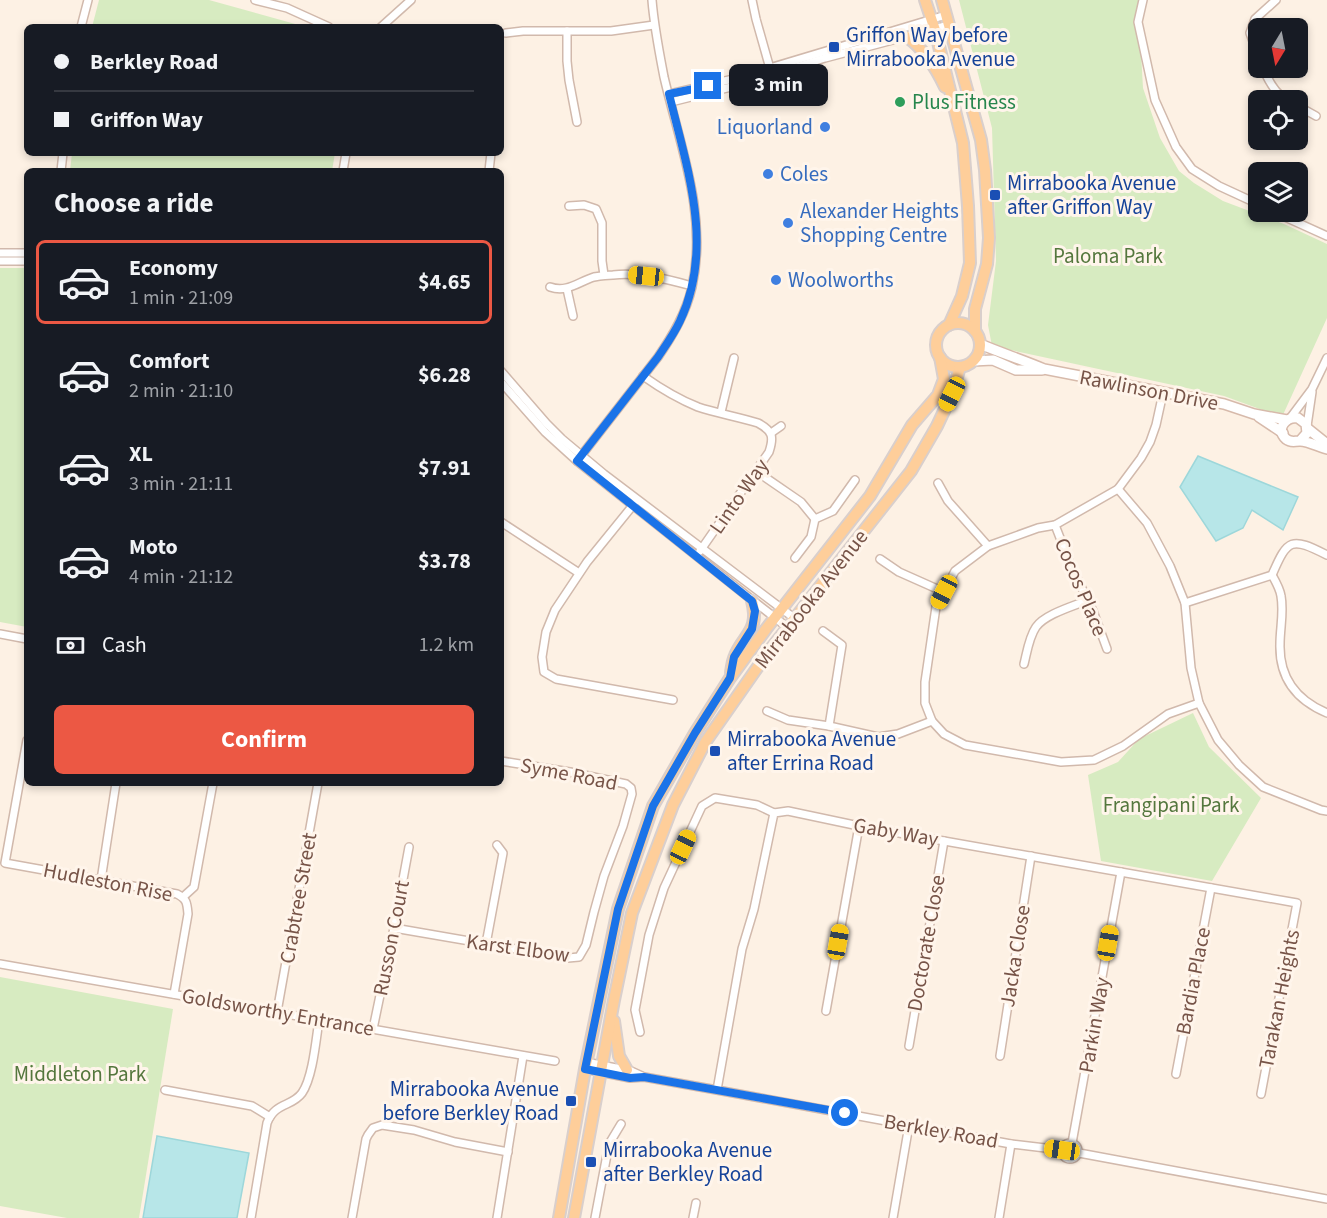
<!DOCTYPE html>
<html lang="en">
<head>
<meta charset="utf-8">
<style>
	:root { --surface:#171b24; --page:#242831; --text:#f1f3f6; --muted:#9ea1a6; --line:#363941; --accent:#ec5844 }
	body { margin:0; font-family:"Source Sans 3",sans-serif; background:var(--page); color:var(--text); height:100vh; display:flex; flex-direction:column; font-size:22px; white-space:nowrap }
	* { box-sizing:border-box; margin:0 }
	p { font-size:20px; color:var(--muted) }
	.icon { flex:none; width:33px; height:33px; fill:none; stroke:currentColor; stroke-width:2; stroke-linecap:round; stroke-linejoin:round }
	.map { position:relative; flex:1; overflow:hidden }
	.side { position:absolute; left:24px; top:168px; width:480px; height:618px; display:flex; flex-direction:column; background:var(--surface); border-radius:9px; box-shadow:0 3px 9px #0003 }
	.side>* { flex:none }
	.guide { position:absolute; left:24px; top:24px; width:480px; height:132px; border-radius:9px; box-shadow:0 3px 9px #0003; display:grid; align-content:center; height:132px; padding:0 30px; background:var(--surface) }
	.needle { width:39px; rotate:190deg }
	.tools { position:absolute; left:1248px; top:18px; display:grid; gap:12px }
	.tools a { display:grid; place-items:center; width:60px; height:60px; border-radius:9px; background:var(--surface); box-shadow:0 3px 9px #0003; font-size:30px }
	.end { position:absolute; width:27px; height:27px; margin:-14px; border:8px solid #1a73e8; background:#fff; box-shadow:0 0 0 3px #fff }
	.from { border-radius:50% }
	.bubble { position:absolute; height:42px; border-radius:9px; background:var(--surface); box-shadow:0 3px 9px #0003; font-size:20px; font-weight:700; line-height:42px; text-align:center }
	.car { position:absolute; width:18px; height:36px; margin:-18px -9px; border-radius:8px; box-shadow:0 0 4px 2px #0007; background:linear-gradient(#f5c518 24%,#345 0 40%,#f5c518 0 76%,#345 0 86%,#f5c518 0) }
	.guide b { display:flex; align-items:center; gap:21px; height:57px; font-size:22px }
	.guide b+b { border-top:2px solid var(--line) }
	.guide i { width:15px; height:15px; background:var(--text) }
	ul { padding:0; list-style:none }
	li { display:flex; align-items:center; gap:18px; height:84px; margin:0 12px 9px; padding:0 18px; border:3px solid transparent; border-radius:9px }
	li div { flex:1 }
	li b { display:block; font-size:22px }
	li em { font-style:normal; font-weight:700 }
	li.on { border-color:var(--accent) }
	li>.icon { width:54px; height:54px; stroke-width:1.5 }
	h2 { padding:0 30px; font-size:27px; line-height:72px }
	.pay { display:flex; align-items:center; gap:15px; height:66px; padding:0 30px; font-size:22px }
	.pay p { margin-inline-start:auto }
	.cta { display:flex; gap:12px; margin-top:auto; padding:12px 30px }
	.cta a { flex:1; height:69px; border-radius:9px; background:var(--accent); color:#fff; font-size:24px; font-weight:700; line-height:69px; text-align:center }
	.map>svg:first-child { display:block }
	.green { fill:#d7ebc1 }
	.water { fill:#b7e6e8; stroke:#9dd7da; stroke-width:1.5 }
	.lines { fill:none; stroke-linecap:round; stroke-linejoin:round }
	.street-casing { stroke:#d1b9ac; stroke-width:10 }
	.secondary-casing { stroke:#d7baab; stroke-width:12 }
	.primary-casing { stroke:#d9cfcc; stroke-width:14 }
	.street { stroke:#fff; stroke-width:7 }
	.secondary { stroke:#fff; stroke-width:9 }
	.primary { stroke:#fece9a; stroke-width:10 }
	.route { stroke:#1a73e8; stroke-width:8 }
	.transit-dot { fill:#1a4fb4; stroke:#fff5eb; stroke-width:2 }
	.leisure-dot { fill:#2e9e5b; stroke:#fff5eb; stroke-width:2 }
	.shop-dot { fill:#3f7fe0; stroke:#fff5eb; stroke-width:2 }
	.labels { text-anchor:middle; stroke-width:6; stroke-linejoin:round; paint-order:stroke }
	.transit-label { font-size:21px; fill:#164399; stroke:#fff5eb; text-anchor:start }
	.leisure-label { font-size:21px; fill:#27864d; stroke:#fff5eb; text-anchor:start }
	.shop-label { font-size:21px; fill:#366cbe; stroke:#fff5eb; text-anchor:start }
	.park-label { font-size:21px; fill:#54773d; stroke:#fff5eb }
	.street-label { font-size:21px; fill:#775448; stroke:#fff5eb }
</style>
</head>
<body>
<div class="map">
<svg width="1327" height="1218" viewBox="0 0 1327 1218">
	<rect width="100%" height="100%" fill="#fdf1e4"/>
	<!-- green -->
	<g class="green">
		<polygon points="99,0 209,0 306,27 92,27"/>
		<polygon points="959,0 1138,0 1143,88 1160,138 1179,171 1194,183 1223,201 1284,224 1327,244 1327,318 1282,417 1224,396 992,346 988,325 996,261 992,128"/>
		<polygon points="72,153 335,153 332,171 70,171"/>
		<polygon points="0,268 27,268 27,627 0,622"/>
		<polygon points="1193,713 1209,747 1261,798 1212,881 1101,861 1088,775 1118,762 1139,739"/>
		<polygon points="0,977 173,1009 139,1218 67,1218 0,1206"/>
	</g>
	<!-- water -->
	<g class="water">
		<polygon points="1198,456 1298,497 1283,530 1252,510 1243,528 1216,541 1180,487"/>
		<polygon points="157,1136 249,1153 237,1218 143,1218"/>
	</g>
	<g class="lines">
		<!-- street casing -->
		<g class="street-casing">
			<g id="street">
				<polyline points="255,0 287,8 329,27"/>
				<polyline points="752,0 756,19 771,72"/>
				<polyline points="1143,0 1138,22 1155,100 1176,147 1192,169 1219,186 1258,204"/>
				<polyline points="81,27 88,0"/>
				<polyline points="381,27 411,0"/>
				<polyline points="567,31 567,61 569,80 577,122"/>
				<polyline points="506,33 523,31 611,31 654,25"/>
				<polyline points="1258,55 1250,33 1255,19 1276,0"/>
				<path d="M1263,68C1268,80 1275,94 1287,100"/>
				<polyline points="669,94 733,79 946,15"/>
				<polyline points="671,102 735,86 825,58 949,25"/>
				<polyline points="1298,106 1316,116"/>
				<polyline points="61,171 63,153"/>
				<polyline points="343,171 346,153"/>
				<polyline points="489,171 491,153"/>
				<polyline points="569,206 584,205 596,209 602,223 602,261 604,275"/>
				<polyline points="1274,212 1327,236"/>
				<polyline points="0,253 27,253"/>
				<polyline points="0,261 27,261"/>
				<path d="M550,287C567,293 578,282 594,277C600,276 607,275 613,275C639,272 667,279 692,286"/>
				<polyline points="567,289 573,316"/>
				<polyline points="501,371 547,424 562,439 604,474 794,618"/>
				<path d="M643,376C660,388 678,399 698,407C716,413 739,417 758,423C773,431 774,437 769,452L700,551"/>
				<polyline points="501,382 545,432 577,461 747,596 787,627"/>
				<polyline points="1163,393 1156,425 1150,442 1141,458 1118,489 1055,525 1038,528 988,546 955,571 936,607 925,682 925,703 932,721 944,734 965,745 1061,762 1094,760 1123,746 1168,714 1199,703"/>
				<polyline points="721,412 734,358"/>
				<polyline points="1291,417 1312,389 1327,358"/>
				<polyline points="1307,426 1312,392"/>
				<polyline points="771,433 781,426"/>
				<path d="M577,461L658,357C673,335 686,313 692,287C708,215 680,146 664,77C659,51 654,26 652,0"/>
				<polyline points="756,471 801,502 815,519"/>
				<polyline points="938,483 948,501 988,546"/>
				<polyline points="1118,489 1147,523 1170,566 1185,603 1191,668 1199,703 1218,740 1239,765 1263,787 1321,810 1327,811"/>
				<polyline points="634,504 587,562 555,610 546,632 542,657 544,672 556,679 673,700"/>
				<polyline points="501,522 579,573"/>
				<polyline points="1055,525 1071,566 1093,611 1107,649"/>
				<polyline points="795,558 811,537 815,519 833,511 855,480"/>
				<polyline points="880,559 899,572 944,592"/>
				<path d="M1272,575C1276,582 1280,589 1281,596C1284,612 1280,628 1280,644C1279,678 1296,700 1327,713"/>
				<path d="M1185,603L1272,575C1288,538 1291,537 1327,555"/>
				<polyline points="823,631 842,645 829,726"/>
				<polyline points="0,634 27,639"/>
				<path d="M1024,664C1027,652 1029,637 1036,627C1045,614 1074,606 1088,600"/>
				<polyline points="767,711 788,720 829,726 878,737 898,734 932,721"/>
				<path d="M27,740L5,863L177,894C187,899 187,903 188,914L174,994"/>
				<polyline points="101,880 116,783"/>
				<polyline points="183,897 194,887 213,783"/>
				<polyline points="394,928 568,958 579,957 586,945 594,912 604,876 623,826 632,794 631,788 626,784 570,772 501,761"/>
				<polyline points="486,944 503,853 497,845"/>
				<polyline points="0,964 555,1061"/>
				<polyline points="826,1011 859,826"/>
				<polyline points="277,1012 318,783"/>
				<polyline points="373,1029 394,928 409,847"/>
				<polyline points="640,1032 635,1010 649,935 664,888 702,806 715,798 757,805 774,813"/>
				<polyline points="909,1046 944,841"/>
				<polyline points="1000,1056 1031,856"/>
				<polyline points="586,1062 631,1071 642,1076"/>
				<polyline points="585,1069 630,1078 644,1077 717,1090 1011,1144 1062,1150"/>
				<polyline points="1176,1074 1211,888"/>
				<polyline points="165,1090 252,1106 270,1117"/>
				<polyline points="717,1090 742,949 754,909 774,813 788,811 859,826 1297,903 1261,1094"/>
				<circle cx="1070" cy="1151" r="8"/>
				<polyline points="1072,1143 1121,872"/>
				<polyline points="1079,1153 1327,1199"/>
				<path d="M251,1218L267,1123C275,1102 292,1107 302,1093C313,1077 316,1039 319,1020"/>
				<polyline points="352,1218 366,1139 368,1135 373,1128 382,1125 414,1130 455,1142 508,1152"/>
				<polyline points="497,1218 523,1056"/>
				<polyline points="595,1218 609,1144 621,1124"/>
				<polyline points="693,1218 696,1203"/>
				<polyline points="893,1218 909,1125"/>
				<polyline points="999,1218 1011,1144"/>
			</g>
		</g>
		<!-- secondary casing -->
		<g class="secondary-casing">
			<g id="secondary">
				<path d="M980,344C1001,353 1023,360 1044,369L1224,404L1254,414L1287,420"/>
				<polyline points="973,361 993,360 1016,370 1042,370"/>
				<polyline points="1259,417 1283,433"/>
				<polyline points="1307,428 1327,444"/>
				<path d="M1300,441L1307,433L1306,424L1298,418C1286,416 1275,429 1286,439C1291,443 1294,441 1300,441C1308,441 1319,447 1327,449"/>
			</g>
		</g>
		<!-- primary casing -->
		<g class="primary-casing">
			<g id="primary">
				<polyline points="925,0 935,30 963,143 968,206 970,263 962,296 949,325"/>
				<polyline points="942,0 981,140 985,170 989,238 987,264 975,309 975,331"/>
				<path d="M907,37C924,49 936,68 945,87"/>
				<circle cx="958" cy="345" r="22"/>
				<path d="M731,672C732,668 732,663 734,658C743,634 760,632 752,601"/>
				<polyline points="614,1021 619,1056 627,1070"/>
				<polyline points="559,1218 585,1069 618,909 653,806 695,733 730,678 766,629 870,496 912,425 938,395 944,379 940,357"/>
				<polyline points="574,1218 614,1000 632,913 673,805 706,741 769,651 911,471 937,426 952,394 960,367"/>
			</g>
		</g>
		<!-- street -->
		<use href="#street" class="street"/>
		<!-- secondary -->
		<use href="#secondary" class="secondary"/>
		<!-- primary -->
		<use href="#primary" class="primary"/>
	</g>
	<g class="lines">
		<!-- route -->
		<path class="route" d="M708,86L669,94C687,168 715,247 680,321C674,334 666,345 658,357L577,461L752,601L755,611L752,629L734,657L730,678L695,733L653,806L618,909L585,1069L630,1078L644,1077L845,1113"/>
	</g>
	<!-- markers -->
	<g class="transit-dot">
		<rect x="828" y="41" width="12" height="12" rx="3"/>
		<rect x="989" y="189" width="12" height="12" rx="3"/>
		<rect x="709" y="745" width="12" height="12" rx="3"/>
		<rect x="565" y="1095" width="12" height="12" rx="3"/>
		<rect x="585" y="1156" width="12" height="12" rx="3"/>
	</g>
	<circle class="leisure-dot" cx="900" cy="102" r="6"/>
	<g class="shop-dot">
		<circle cx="825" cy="127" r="6"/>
		<circle cx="768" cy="174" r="6"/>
		<circle cx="788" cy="223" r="6"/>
		<circle cx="776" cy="280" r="6"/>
	</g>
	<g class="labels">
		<!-- transit labels -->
		<g class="transit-label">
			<text x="846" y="42">Griffon Way before<tspan x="846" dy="24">Mirrabooka Avenue</tspan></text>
			<text x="1007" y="190">Mirrabooka Avenue<tspan x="1007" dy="24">after Griffon Way</tspan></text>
			<text x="727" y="746">Mirrabooka Avenue<tspan x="727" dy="24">after Errina Road</tspan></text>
			<text x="559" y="1096" text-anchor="end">Mirrabooka Avenue<tspan x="559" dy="24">before Berkley Road</tspan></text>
			<text x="603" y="1157">Mirrabooka Avenue<tspan x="603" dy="24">after Berkley Road</tspan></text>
		</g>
		<!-- leisure labels -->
		<g class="leisure-label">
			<text x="912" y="109">Plus Fitness</text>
		</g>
		<!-- shop labels -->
		<g class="shop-label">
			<text x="813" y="134" text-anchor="end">Liquorland</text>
			<text x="780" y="181">Coles</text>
			<text x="800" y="218">Alexander Heights<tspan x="800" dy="24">Shopping Centre</tspan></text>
			<text x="788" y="287">Woolworths</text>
		</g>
		<!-- park labels -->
		<g class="park-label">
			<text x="1108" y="263">Paloma Park</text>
			<text x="1171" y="812">Frangipani Park</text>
			<text x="80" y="1081">Middleton Park</text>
		</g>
		<!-- street labels -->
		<g class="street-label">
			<text transform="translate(1149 390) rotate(11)" y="7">Rawlinson Drive</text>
			<text transform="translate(739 496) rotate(-55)" y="7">Linto Way</text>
			<text transform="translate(1081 587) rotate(67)" y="7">Cocos Place</text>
			<text transform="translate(811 599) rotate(-52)" y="7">Mirrabooka Avenue</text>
			<text transform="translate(569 774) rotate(11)" y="7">Syme Road</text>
			<text transform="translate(896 832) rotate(10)" y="7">Gaby Way</text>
			<text transform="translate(108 882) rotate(11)" y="7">Hudleston Rise</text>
			<text transform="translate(298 898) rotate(-80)" y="7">Crabtree Street</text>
			<text transform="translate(391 938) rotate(-79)" y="7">Russon Court</text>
			<text transform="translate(926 943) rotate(-80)" y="7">Doctorate Close</text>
			<text transform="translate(518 948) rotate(8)" y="7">Karst Elbow</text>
			<text transform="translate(1015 956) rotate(-81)" y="7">Jacka Close</text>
			<text transform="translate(1193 981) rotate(-79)" y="7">Bardia Place</text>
			<text transform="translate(1279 999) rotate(-79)" y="7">Tarakan Heights</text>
			<text transform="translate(278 1012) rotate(10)" y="7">Goldsworthy Entrance</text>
			<text transform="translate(1094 1025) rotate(-80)" y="7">Parkin Way</text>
			<text transform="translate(941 1131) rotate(10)" y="7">Berkley Road</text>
		</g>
	</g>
</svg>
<div class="tools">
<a><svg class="needle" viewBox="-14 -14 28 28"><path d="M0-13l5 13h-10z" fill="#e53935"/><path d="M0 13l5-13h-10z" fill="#9ea1a6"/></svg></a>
<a><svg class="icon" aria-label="locate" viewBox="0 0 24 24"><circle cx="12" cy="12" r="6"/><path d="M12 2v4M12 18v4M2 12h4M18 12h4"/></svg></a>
<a><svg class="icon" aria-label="layers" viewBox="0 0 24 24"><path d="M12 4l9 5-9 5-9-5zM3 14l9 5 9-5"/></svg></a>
</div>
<i class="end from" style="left:845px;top:1113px"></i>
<i class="end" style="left:708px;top:86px"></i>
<div class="bubble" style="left:729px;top:64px;width:99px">3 min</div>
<i class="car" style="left:646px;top:276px;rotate:276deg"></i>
<i class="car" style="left:952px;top:394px;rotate:207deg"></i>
<i class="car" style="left:944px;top:592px;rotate:208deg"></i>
<i class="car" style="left:683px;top:847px;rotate:25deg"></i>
<i class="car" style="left:838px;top:942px;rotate:10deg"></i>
<i class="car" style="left:1108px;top:943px;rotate:10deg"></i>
<i class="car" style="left:1062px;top:1150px;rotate:278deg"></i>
<div class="guide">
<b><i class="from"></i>Berkley Road</b>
<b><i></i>Griffon Way</b>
</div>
<section class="side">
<h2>Choose a ride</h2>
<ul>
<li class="on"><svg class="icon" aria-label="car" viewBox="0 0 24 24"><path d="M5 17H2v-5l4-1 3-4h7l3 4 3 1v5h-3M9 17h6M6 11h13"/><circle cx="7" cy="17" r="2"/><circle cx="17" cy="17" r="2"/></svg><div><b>Economy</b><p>1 min · 21:09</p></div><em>$4.65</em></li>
<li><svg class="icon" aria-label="car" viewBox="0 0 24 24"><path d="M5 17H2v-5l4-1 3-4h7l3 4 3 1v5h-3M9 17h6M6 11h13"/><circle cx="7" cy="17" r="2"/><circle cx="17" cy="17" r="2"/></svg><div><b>Comfort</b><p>2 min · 21:10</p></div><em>$6.28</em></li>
<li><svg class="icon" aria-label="car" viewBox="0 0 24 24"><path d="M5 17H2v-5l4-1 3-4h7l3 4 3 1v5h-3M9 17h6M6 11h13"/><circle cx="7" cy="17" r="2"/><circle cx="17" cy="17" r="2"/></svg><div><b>XL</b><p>3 min · 21:11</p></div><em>$7.91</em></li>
<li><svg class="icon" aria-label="car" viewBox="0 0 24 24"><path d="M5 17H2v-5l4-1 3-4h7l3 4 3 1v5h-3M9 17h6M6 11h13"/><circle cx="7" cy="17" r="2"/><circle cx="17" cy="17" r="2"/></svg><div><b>Moto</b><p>4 min · 21:12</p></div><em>$3.78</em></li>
</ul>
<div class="pay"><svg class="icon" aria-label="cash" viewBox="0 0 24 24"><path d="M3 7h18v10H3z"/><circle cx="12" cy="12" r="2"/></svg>Cash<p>1.2 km</p></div>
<div class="cta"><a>Confirm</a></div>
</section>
</div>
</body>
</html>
